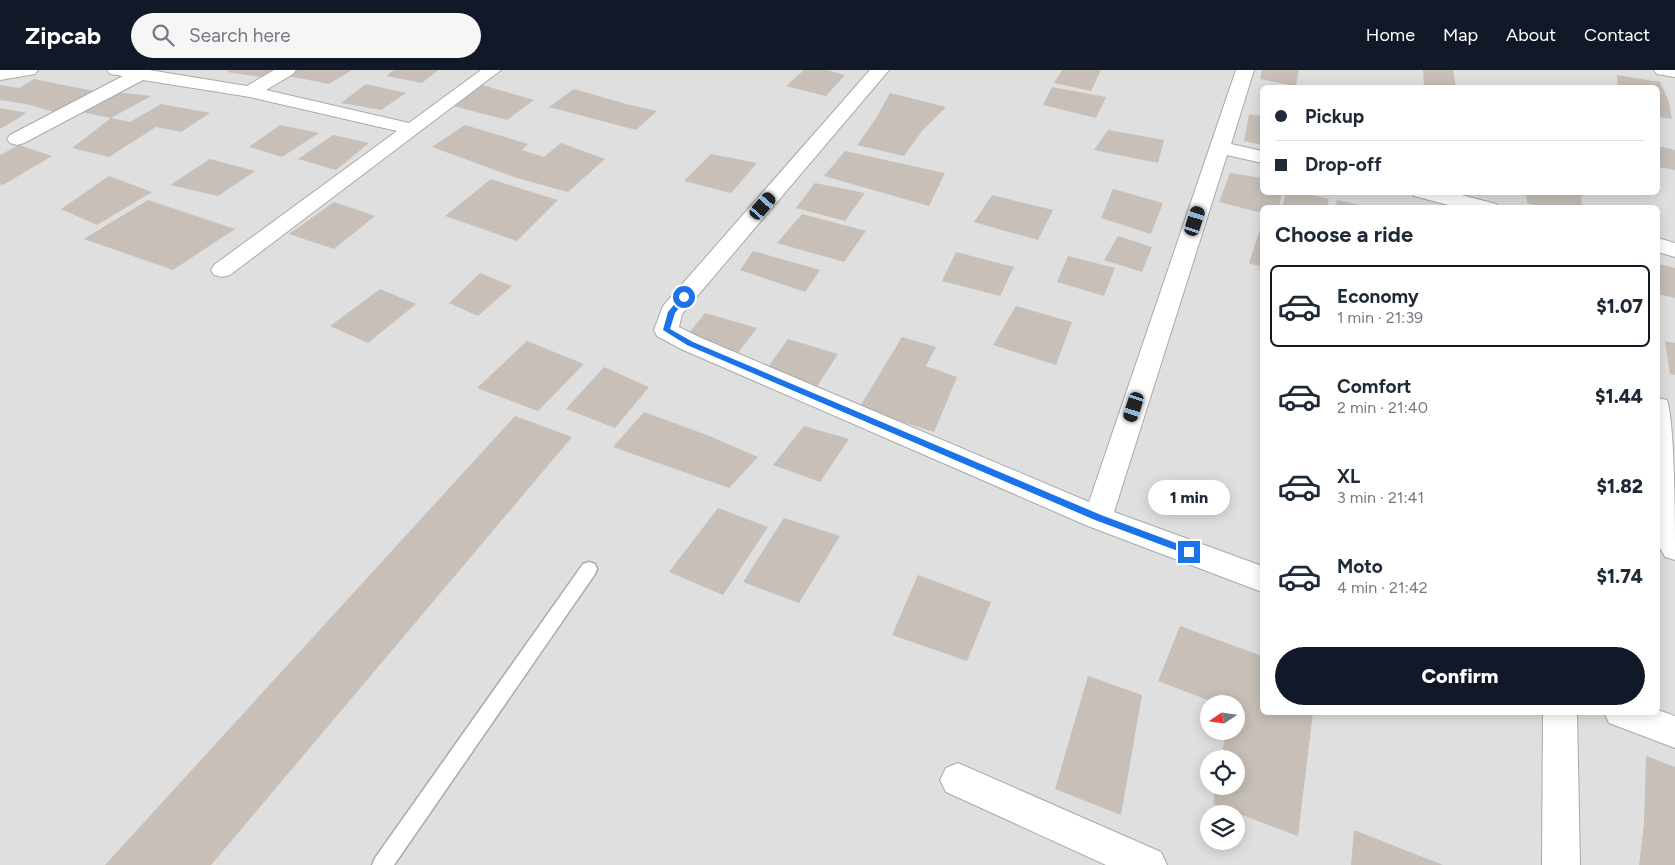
<!DOCTYPE html>
<html lang="en">
<head>
<meta charset="utf-8">
<style>
	:root { --surface:#fff; --page:#f6f6f7; --text:#1f2937; --muted:#747a83; --line:#e0e1e3; --accent:#111827 }
	body { margin:0; font-family:Figtree,sans-serif; background:var(--page); color:var(--text); height:100vh; display:flex; flex-direction:column; font-size:19px; white-space:nowrap }
	* { box-sizing:border-box; margin:0 }
	p { font-size:16px; color:var(--muted) }
	.icon { flex:none; width:28px; height:28px; fill:none; stroke:currentColor; stroke-width:2; stroke-linecap:round; stroke-linejoin:round }
	.map { position:relative; flex:1; overflow:hidden }
	.details { position:absolute; left:1260px; top:135px; width:400px; height:510px; display:flex; flex-direction:column; background:var(--surface); border-radius:8px; box-shadow:0 2px 12px #0003 }
	.details>* { flex:none }
	.top-card { position:absolute; left:1260px; top:15px; width:400px; height:110px; border-radius:8px; box-shadow:0 2px 12px #0003; display:grid; align-content:center; height:110px; padding:0 15px; background:var(--surface) }
	.needle { width:32px; rotate:257deg }
	.buttons { position:absolute; left:1200px; top:625px; display:grid; gap:10px }
	.buttons a { display:grid; place-items:center; width:45px; height:45px; border-radius:50%; background:var(--surface); box-shadow:0 2px 12px #0003; font-size:25px }
	.end { position:absolute; width:22px; height:22px; margin:-11px; border:6px solid #1a73e8; background:#fff; box-shadow:0 0 0 2px #fff }
	.from { border-radius:50% }
	.bubble { position:absolute; height:35px; border-radius:18px; background:var(--surface); box-shadow:0 2px 12px #0003; font-size:16px; font-weight:800; line-height:35px; text-align:center }
	.car { position:absolute; width:15px; height:30px; margin:-15px -8px; border-radius:6px; box-shadow:0 0 4px 1px #0007; background:linear-gradient(#222 24%,#8ab4d8 0 40%,#222 0 76%,#8ab4d8 0 86%,#222 0) }
	.top-card b { display:flex; align-items:center; gap:18px; height:48px; font-size:19px }
	.top-card b+b { border-top:1px solid var(--line) }
	.top-card i { width:12px; height:12px; background:var(--text) }
	ul { padding:0; list-style:none }
	li { display:flex; align-items:center; gap:15px; height:82px; margin:0 10px 8px; padding:0 5px; border:2px solid transparent; border-radius:8px }
	li div { flex:1 }
	li b { display:block; font-size:19px }
	li em { font-style:normal; font-weight:800 }
	li.current { border-color:var(--accent) }
	li>.icon { width:45px; height:45px; stroke-width:1.5 }
	h2 { padding:0 15px; font-size:22px; line-height:60px }
	.button { display:flex; gap:10px; margin-top:auto; padding:10px 15px }
	.button a { flex:1; height:58px; border-radius:30px; background:var(--accent); color:#fff; font-size:20px; font-weight:800; line-height:58px; text-align:center }
	header { display:flex; align-items:center; gap:30px; box-sizing:border-box; height:70px; padding:0 25px; background:var(--accent); color:#fff }
	header strong { font-size:24px }
	nav { display:flex; gap:28px; margin-inline-start:auto; font-size:18px }
	.search { width:350px; height:45px; background:var(--page); display:flex; align-items:center; gap:12px; box-sizing:border-box; padding:0 18px; border-radius:28px; color:var(--muted); font-size:19px }
	.map>svg:first-child { display:block }
	.residential { fill:#e0dfdf; fill-rule:evenodd }
	.building { fill:#c7bfb8 }
	.lines { fill:none; stroke-linecap:round; stroke-linejoin:round }
	.service-casing { stroke:#a9a9a9; stroke-width:3 }
	.minor-casing { stroke:#a9a9a9; stroke-width:2 }
	.service { fill:#fff; fill-rule:evenodd }
	.minor { fill:#fff; fill-rule:evenodd }
	.route { fill:#1a73e8 }
</style>
</head>
<body>
<header>
<strong>Zipcab</strong>
<div class="search"><svg class="icon" aria-label="search" viewBox="0 0 24 24"><circle cx="10" cy="10" r="6"/><path d="M15 15l6 6"/></svg>Search here</div>
<nav><a>Home</a><a>Map</a><a>About</a><a>Contact</a></nav>
</header>
<div class="map">
<svg width="1675" height="795" viewBox="0 0 1675 795">
	<rect width="100%" height="100%" fill="#f2efe9"/>
	<!-- residential -->
	<path class="residential" d="M0,0H1675V795H0ZM1262,18H1658V122H1262ZM1262,138H1658V642H1262ZM1209,634H1236V661H1209ZM1209,689H1236V716H1209ZM1209,744H1236V771H1209Z"/>
	<!-- building -->
	<g class="building">
		<polygon points="230,0 272,0 262,7 227,2"/>
		<polygon points="292,0 352,0 329,14 283,5"/>
		<polygon points="394,0 438,0 422,13 386,6"/>
		<polygon points="804,0 826,0 845,5 826,26 786,16"/>
		<polygon points="1062,0 1101,0 1091,21 1054,13"/>
		<polygon points="1262,0 1299,0 1296,16 1260,9"/>
		<polygon points="1423,0 1453,0 1456,18 1424,18"/>
		<polygon points="1617,5 1660,12 1669,32 1672,49 1658,47 1658,18 1618,18"/>
		<polygon points="34,9 63,15 95,21 54,42 26,34 0,30 0,15 19,18"/>
		<polygon points="366,14 406,23 381,40 341,33"/>
		<polygon points="482,15 534,30 507,50 453,36"/>
		<polygon points="1052,17 1106,27 1096,48 1043,35"/>
		<polygon points="574,19 630,35 657,41 636,60 549,37"/>
		<polygon points="115,22 151,26 111,48 81,42"/>
		<polygon points="890,23 946,37 922,61 904,86 857,75 875,50"/>
		<polygon points="161,34 210,43 181,62 156,57 109,87 72,78 111,48 130,52"/>
		<polygon points="0,38 27,43 0,59"/>
		<polygon points="1249,44 1262,46 1262,75 1244,71"/>
		<polygon points="280,55 319,63 282,87 249,77"/>
		<polygon points="465,55 528,74 522,80 544,87 561,73 605,89 568,122 517,108 432,77"/>
		<polygon points="1108,60 1164,70 1158,93 1094,80"/>
		<polygon points="333,65 369,73 336,100 298,89"/>
		<polygon points="19,75 52,86 3,115 0,114 0,85"/>
		<polygon points="1658,76 1675,80 1675,100 1658,97"/>
		<polygon points="845,81 894,92 945,103 929,136 824,106"/>
		<polygon points="711,84 757,93 731,123 684,111"/>
		<polygon points="210,89 255,101 218,126 170,115"/>
		<polygon points="1230,103 1262,108 1262,122 1282,122 1279,138 1262,138 1262,143 1219,132"/>
		<polygon points="109,106 152,122 97,155 61,139"/>
		<polygon points="491,109 525,120 558,130 517,171 445,146"/>
		<polygon points="815,113 865,123 845,151 796,138"/>
		<polygon points="1113,119 1163,133 1151,164 1101,148"/>
		<polygon points="1286,122 1298,122 1329,129 1327,138 1282,138"/>
		<polygon points="1526,122 1581,122 1582,138 1548,138 1527,133"/>
		<polygon points="992,125 1053,140 1038,170 974,152"/>
		<polygon points="148,130 235,159 173,200 84,169"/>
		<polygon points="1337,130 1368,137 1368,138 1335,138"/>
		<polygon points="334,132 375,146 334,179 289,164"/>
		<polygon points="802,144 866,161 844,192 777,173"/>
		<polygon points="1262,153 1262,197 1249,193"/>
		<polygon points="1118,166 1152,177 1142,202 1104,190"/>
		<polygon points="753,181 820,200 805,222 740,200"/>
		<polygon points="956,182 1014,197 1000,226 942,211"/>
		<polygon points="1068,186 1115,198 1104,226 1057,212"/>
		<polygon points="1658,194 1675,198 1675,228 1658,224"/>
		<polygon points="480,203 512,216 478,246 449,233"/>
		<polygon points="380,219 416,234 368,273 330,256"/>
		<polygon points="1016,236 1072,252 1056,295 993,275"/>
		<polygon points="705,243 757,258 735,287 686,267"/>
		<polygon points="902,267 936,277 926,296 957,307 934,362 859,338"/>
		<polygon points="788,269 838,284 814,321 765,301"/>
		<polygon points="527,271 584,294 538,341 477,318"/>
		<polygon points="1665,271 1675,273 1675,305 1670,304"/>
		<polygon points="604,297 649,317 615,358 566,339"/>
		<polygon points="644,342 707,365 758,387 729,418 613,377"/>
		<polygon points="515,346 572,367 211,795 105,795"/>
		<polygon points="804,356 849,369 820,412 773,395"/>
		<polygon points="718,438 768,457 723,525 669,502"/>
		<polygon points="784,448 840,466 799,533 743,512"/>
		<polygon points="918,505 991,532 967,591 892,565"/>
		<polygon points="1180,556 1262,586 1262,642 1313,642 1298,766 1213,734 1216,716 1236,716 1236,689 1221,689 1226,661 1236,661 1236,634 1218,634 1158,611"/>
		<polygon points="1088,606 1142,625 1121,745 1055,719"/>
		<polygon points="1646,686 1675,697 1675,795 1639,795 1644,754"/>
		<polygon points="1354,760 1443,795 1351,795"/>
	</g>
	<g class="lines">
		<!-- service casing -->
		<g class="service-casing">
			<polygon id="service" points="589,492 595,494 597,499 595,504 394,795 372,795 375,788 583,494"/>
		</g>
		<!-- minor casing -->
		<g class="minor-casing">
			<g id="minor">
				<polygon points="0,0 38,0 35,4 0,10"/>
				<polygon points="107,0 149,0 247,16 274,0 296,0 293,4 266,20 409,53 481,0 501,0 230,205 222,207 214,205 211,200 214,195 397,61 250,27 143,10 24,73 17,75 10,73 7,69 10,65 123,6 110,4"/>
				<polygon points="870,0 889,0 682,244 679,257 699,267 1089,432 1236,0 1254,0 1231,74 1262,81 1262,93 1227,85 1114,442 1262,496 1262,522 1088,456 681,279 657,266 654,260 663,236"/>
				<polygon points="1654,0 1675,0 1675,7 1657,4"/>
				<polygon points="1411,122 1450,122 1496,134 1499,138 1460,138 1414,126"/>
				<polygon points="1658,168 1675,173 1675,187 1658,182"/>
				<path d="M1658,328L1667,330C1675,355 1675,457 1675,490L1665,487L1660,478L1658,453Z"/>
				<polygon points="1658,640 1675,646 1675,678 1609,653 1604,642 1658,642"/>
				<polygon points="1543,642 1577,642 1580,795 1542,795"/>
				<polygon points="958,693 1161,782 1167,795 1106,795 946,722 940,710 946,698"/>
			</g>
		</g>
		<!-- service -->
		<use href="#service" class="service"/>
		<!-- minor -->
		<use href="#minor" class="minor"/>
	</g>
	<!-- route -->
	<polygon class="route" points="682,225 688,227 675,243 670,259 693,272 1101,445 1192,479 1192,484 1186,484 1095,450 687,275 663,260 668,242"/>
</svg>
<div class="buttons">
<a><svg class="needle" viewBox="-14 -14 28 28"><path d="M0-13l5 13h-10z" fill="#e53935"/><path d="M0 13l5-13h-10z" fill="#747a83"/></svg></a>
<a><svg class="icon" aria-label="locate" viewBox="0 0 24 24"><circle cx="12" cy="12" r="6"/><path d="M12 2v4M12 18v4M2 12h4M18 12h4"/></svg></a>
<a><svg class="icon" aria-label="layers" viewBox="0 0 24 24"><path d="M12 4l9 5-9 5-9-5zM3 14l9 5 9-5"/></svg></a>
</div>
<i class="end from" style="left:684px;top:227px"></i>
<i class="end" style="left:1189px;top:482px"></i>
<div class="bubble" style="left:1148px;top:410px;width:82px">1 min</div>
<i class="car" style="left:763px;top:136px;rotate:41deg"></i>
<i class="car" style="left:1195px;top:151px;rotate:18deg"></i>
<i class="car" style="left:1134px;top:337px;rotate:198deg"></i>
<div class="top-card">
<b><i class="from"></i>Pickup</b>
<b><i></i>Drop-off</b>
</div>
<section class="details">
<h2>Choose a ride</h2>
<ul>
<li class="current"><svg class="icon" aria-label="car" viewBox="0 0 24 24"><path d="M5 17H2v-5l4-1 3-4h7l3 4 3 1v5h-3M9 17h6M6 11h13"/><circle cx="7" cy="17" r="2"/><circle cx="17" cy="17" r="2"/></svg><div><b>Economy</b><p>1 min · 21:39</p></div><em>$1.07</em></li>
<li><svg class="icon" aria-label="car" viewBox="0 0 24 24"><path d="M5 17H2v-5l4-1 3-4h7l3 4 3 1v5h-3M9 17h6M6 11h13"/><circle cx="7" cy="17" r="2"/><circle cx="17" cy="17" r="2"/></svg><div><b>Comfort</b><p>2 min · 21:40</p></div><em>$1.44</em></li>
<li><svg class="icon" aria-label="car" viewBox="0 0 24 24"><path d="M5 17H2v-5l4-1 3-4h7l3 4 3 1v5h-3M9 17h6M6 11h13"/><circle cx="7" cy="17" r="2"/><circle cx="17" cy="17" r="2"/></svg><div><b>XL</b><p>3 min · 21:41</p></div><em>$1.82</em></li>
<li><svg class="icon" aria-label="car" viewBox="0 0 24 24"><path d="M5 17H2v-5l4-1 3-4h7l3 4 3 1v5h-3M9 17h6M6 11h13"/><circle cx="7" cy="17" r="2"/><circle cx="17" cy="17" r="2"/></svg><div><b>Moto</b><p>4 min · 21:42</p></div><em>$1.74</em></li>
</ul>
<div class="button"><a>Confirm</a></div>
</section>
</div>
</body>
</html>
